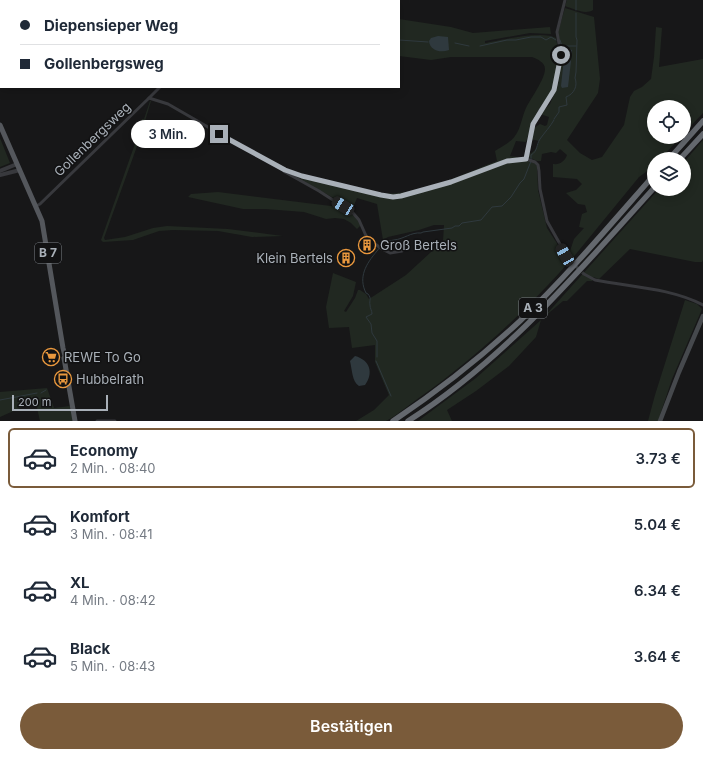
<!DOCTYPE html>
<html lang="de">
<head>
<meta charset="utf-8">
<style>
	:root { --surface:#fff; --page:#f6f6f7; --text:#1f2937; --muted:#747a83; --line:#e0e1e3; --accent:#7a5b3a }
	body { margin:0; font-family:Inter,sans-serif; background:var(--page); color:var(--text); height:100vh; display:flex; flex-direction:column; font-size:15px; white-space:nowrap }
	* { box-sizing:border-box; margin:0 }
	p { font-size:13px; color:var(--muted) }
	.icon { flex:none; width:22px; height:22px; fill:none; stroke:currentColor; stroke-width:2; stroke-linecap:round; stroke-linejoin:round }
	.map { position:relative; height:421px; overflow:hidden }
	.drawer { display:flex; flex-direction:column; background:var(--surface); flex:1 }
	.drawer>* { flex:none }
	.hud { position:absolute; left:0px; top:0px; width:400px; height:88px; box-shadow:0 2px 10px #0003; display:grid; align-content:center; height:88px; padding:0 20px; background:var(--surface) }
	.fabs { position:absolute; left:647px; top:100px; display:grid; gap:8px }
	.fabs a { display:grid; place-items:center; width:44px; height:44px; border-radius:50%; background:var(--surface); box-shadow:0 2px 10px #0003; font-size:20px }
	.scale { position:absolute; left:12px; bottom:10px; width:96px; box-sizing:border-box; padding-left:4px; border:2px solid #a9b0b8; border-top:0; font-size:11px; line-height:14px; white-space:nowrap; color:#a9b0b8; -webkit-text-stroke:3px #121213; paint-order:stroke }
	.end { position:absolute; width:18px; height:18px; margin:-9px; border:5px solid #a9b0b8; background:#111; box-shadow:0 0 0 2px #111 }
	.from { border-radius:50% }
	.bubble { position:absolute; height:28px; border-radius:14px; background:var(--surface); box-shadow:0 2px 10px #0003; font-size:13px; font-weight:600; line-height:28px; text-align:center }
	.car { position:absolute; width:12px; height:24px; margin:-12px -6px; border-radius:5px; box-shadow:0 0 3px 1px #0007; background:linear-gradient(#222 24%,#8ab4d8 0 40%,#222 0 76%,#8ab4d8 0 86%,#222 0) }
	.hud b { display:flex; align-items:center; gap:14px; height:38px; font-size:15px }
	.hud b+b { border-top:1px solid var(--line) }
	.hud i { width:10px; height:10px; background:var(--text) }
	ul { padding:7px 0 0; list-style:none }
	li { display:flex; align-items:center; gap:12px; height:60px; margin:0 8px 6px; padding:0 12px; border:2px solid transparent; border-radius:6px }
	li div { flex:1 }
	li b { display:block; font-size:15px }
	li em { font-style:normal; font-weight:600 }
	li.active { border-color:var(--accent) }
	li>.icon { width:36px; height:36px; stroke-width:1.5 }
	.action { display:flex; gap:8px; margin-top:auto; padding:8px 20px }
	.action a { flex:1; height:46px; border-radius:24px; background:var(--accent); color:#fff; font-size:16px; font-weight:600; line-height:46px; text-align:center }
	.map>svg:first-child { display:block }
	.green { fill:#212821 }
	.water { fill:#2f393e }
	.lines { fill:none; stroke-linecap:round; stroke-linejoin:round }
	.stream { stroke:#2f393e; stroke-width:1 }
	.minor-tunnel { stroke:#343638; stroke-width:3; stroke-dasharray:3 1.5; stroke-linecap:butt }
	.minor { stroke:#38393d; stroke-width:3 }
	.tertiary { stroke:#38393d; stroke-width:4 }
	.secondary { stroke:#46494d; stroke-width:4.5 }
	.primary { stroke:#54575c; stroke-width:5 }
	.motorway { stroke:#64686e; stroke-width:5.5 }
	.route { stroke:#a9b0b8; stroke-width:5 }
	.labels { text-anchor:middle; stroke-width:3; stroke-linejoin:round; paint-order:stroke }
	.shield { fill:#121213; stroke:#7c8186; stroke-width:1 }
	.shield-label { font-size:12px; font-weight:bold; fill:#a9b0b8 }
	.street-label { font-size:13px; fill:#a9b0b8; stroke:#121213 }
	.poi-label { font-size:13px; fill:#a9b0b8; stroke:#121213; text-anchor:start }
</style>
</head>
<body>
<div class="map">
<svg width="703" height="421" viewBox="0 0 703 421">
	<rect width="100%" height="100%" fill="#171718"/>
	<!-- green -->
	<g class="green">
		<path d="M567,0H593V10C585,15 574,9 565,6Z"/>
		<path d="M565,8L594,17L600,79L598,93L567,140L580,153L592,160L602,157L624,125L630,97L634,91L642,87L651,79L654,57L656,27L662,28L659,67L703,59V113L684,133V107H654V137H681L660,159H654V166L639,177L571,260L568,257L574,239L584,228L579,227L582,214L587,212L585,205L578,204L566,193L576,190L582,184L577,179L553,177V164C560,165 565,161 567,155L560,149L556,153L551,152L542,154L541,161H537L526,156C533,153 537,149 539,141L530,139L534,128L540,124L545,126L547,125L549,117L540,114L550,104L558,85L562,56L561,48L558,32Z"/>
		<path d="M399,19L451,27L473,33L550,27L551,34L530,33L485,41V43C501,40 543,30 556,38L559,55L553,89L532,123L526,142L516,141L510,156L517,157V158L484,169L451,182L400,195H386L380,193C416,197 463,174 497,161L495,151C501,147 510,143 515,136C521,128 522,116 526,108C531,98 545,79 545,69C545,62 537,59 532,57H451L431,60L399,56Z"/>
		<polygon points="150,101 151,101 140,138 104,238 105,240 125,237 153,228 167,226 228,229 283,236 252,237 218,231 173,230 159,231 133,240 103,242 101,240 137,138 142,119 144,119"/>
		<polygon points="0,138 10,163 0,167"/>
		<polygon points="703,140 703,260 702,262 695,262 630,249 599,279 593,277 592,281 587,281 567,301 563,301 544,317 659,189 684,189 684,162"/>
		<path d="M525,159L534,163L537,166L538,190L547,228L569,262C524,313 472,361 416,400C408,406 394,417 386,421C380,421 363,421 356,421L374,410L389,395L375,362V345L352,348L349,327L329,328L326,307L333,273L356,282L353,296L344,311L346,312L355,298L358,290H360L366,294L369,299L406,275L443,241L444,225H434L419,230L388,237L383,240L377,204L357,198L352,210L337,200L286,171L393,197L449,184L509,161Z"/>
		<polygon points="218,192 339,207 339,204 355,217 361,225 357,229 351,223 344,219 335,218 326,219 304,212 265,209 243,209 188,197 191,194"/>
		<polygon points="685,300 697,304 702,309 672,379 658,421 648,421 655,395"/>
		<polygon points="541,320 536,337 509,366 476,391 447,410 452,421 418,421 476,378"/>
		<polygon points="47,388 54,408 70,406 73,421 40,421 37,408 38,400 0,417 0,392"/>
	</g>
	<!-- water -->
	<g class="water">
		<path d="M438,36L448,37L449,50C441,53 430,51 429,41L431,38Z"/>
		<polygon points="567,48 572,50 572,52 568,87 562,88 561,86 565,49"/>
		<path d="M355,356C370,360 374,373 365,385L359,386C352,382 352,369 350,361Z"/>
	</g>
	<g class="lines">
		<!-- stream -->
		<g class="stream">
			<polyline points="576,0 576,10"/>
			<polyline points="399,40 428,42"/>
			<polyline points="560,40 562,46 576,46"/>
			<polyline points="455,43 469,46"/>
			<polyline points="480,46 507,40 516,40 531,37 541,37 546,40 551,37 556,40"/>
			<path d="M554,119L559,112V107L567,105L566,97C574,94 578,86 575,78L576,72L577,40L576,37V13"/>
			<path d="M377,357V341L372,333L371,324L366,317L372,314C372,310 370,309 370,305C369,300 372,299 368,294L366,293C358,277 366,264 377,251C380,248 381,243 385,241C388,240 391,241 394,240C404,239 411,232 421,233L423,232L452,228L455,226H459L462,223L481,220L492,207L502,206L511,197L520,183L524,179L531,161V155C538,151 536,145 540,139C545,132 550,127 554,120"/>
			<polyline points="376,361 391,396"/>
			<polyline points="41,393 46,390"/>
			<polyline points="0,400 37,393"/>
		</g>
		<!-- minor-tunnel -->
		<polyline class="minor-tunnel" points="569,260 584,274"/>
		<!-- minor -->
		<g class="minor">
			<polyline points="172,0 172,1"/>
			<polyline points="116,1 117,0"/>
			<polyline points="208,1 209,0"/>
			<polyline points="337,1 340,0"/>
			<polyline points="0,76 1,75"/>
			<polyline points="149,98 160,87"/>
			<polyline points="526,159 533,124 540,110 552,95 556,85 561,55 557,32 565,0"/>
			<polyline points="282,169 285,172 319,191 353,213 359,220 367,238 382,249 390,253 402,251"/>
			<polyline points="36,206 40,204 149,98 168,104 258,156 285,170 301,176 387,196 397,197 409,194 451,182 507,161 526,159 535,162 538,165 539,171 540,189 547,221 569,260"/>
			<path d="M584,274L595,280C630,287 671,288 703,305"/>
			<polyline points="97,421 115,421"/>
		</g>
		<!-- tertiary -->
		<g class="tertiary">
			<polyline points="0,171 17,164"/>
			<polyline points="0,175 20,170"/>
		</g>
		<!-- secondary -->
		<polyline class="secondary" points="660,421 679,372 703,316"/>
		<!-- primary -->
		<polyline class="primary" points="0,125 42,221 63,348 65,356 64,358 75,421"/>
		<!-- motorway -->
		<g class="motorway">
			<polyline points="669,159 703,121"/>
			<polyline points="680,159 703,134"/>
			<path d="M393,421C438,391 480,358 520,321C567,276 610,225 654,175"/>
			<path d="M408,421C504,360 578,272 654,188"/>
		</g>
	</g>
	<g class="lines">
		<!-- route -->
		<polyline class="route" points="219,134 285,170 302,176 381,195 393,197 401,196 451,182 507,161 526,159 533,124 554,90 561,55"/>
	</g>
	<!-- icons -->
	<defs>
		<g id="building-ring" transform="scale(0.9)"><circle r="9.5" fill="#121213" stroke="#e9983e" stroke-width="1.5"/><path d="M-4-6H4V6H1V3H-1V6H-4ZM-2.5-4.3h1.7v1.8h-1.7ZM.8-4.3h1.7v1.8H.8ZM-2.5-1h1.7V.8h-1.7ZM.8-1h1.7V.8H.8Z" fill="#e9983e"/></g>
		<g id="supermarket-ring" transform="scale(0.9)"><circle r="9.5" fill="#121213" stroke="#e9983e" stroke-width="1.5"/><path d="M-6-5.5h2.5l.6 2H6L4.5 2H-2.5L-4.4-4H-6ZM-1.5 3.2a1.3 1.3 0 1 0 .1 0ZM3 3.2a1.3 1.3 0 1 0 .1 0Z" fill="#e9983e"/></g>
		<g id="bus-ring" transform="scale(0.9)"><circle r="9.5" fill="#121213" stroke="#e9983e" stroke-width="1.5"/><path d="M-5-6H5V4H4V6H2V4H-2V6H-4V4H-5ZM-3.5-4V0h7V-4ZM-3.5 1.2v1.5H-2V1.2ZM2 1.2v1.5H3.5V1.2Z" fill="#e9983e"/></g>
	</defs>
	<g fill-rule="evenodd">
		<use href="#building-ring" x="367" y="245"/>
		<use href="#building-ring" x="346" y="258"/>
		<use href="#supermarket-ring" x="51" y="357"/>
		<use href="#bus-ring" x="63" y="379"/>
	</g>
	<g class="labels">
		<!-- shield labels -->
		<g class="shield">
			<rect x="35" y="243" width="26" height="20" rx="3"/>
			<rect x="519" y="298" width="28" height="20" rx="3"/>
		</g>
		<g class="shield-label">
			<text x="48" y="257">B 7</text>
			<text x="533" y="312">A 3</text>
		</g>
		<!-- street labels -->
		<g class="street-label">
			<text transform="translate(92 139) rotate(-44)" y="5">Gollenbergsweg</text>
		</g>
		<!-- poi labels -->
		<g class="poi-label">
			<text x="380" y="250">Groß Bertels</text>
			<text x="333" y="263" text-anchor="end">Klein Bertels</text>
			<text x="64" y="362">REWE To Go</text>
			<text x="76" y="384">Hubbelrath</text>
		</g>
	</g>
</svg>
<div class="fabs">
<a><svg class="icon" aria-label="locate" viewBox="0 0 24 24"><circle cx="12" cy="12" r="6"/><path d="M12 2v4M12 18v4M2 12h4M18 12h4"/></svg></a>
<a><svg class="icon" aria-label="layers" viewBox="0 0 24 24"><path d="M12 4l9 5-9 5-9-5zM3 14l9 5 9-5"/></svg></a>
</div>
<div class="scale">200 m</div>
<i class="end from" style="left:561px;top:55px"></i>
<i class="end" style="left:219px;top:134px"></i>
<div class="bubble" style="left:131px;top:120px;width:74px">3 Min.</div>
<i class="car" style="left:343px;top:206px;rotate:302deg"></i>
<i class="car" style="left:565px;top:255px;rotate:330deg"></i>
<div class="hud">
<b><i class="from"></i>Diepensieper Weg</b>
<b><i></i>Gollenbergsweg</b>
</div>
</div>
<section class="drawer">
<ul>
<li class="active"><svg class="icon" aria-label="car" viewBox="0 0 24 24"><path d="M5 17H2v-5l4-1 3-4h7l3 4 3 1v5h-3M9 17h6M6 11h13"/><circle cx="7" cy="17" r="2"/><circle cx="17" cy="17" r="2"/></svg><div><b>Economy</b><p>2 Min. · 08:40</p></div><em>3.73 €</em></li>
<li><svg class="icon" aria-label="car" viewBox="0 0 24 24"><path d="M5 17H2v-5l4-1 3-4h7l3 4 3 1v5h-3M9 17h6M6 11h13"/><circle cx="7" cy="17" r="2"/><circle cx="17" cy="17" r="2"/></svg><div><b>Komfort</b><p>3 Min. · 08:41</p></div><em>5.04 €</em></li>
<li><svg class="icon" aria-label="car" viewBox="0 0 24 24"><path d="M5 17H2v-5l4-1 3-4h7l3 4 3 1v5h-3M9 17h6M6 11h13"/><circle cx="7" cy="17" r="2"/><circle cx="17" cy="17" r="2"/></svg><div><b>XL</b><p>4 Min. · 08:42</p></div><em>6.34 €</em></li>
<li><svg class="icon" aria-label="car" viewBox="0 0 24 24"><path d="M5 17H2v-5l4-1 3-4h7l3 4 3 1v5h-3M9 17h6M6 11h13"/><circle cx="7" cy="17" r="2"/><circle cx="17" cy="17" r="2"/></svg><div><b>Black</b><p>5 Min. · 08:43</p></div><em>3.64 €</em></li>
</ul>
<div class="action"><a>Bestätigen</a></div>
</section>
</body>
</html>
